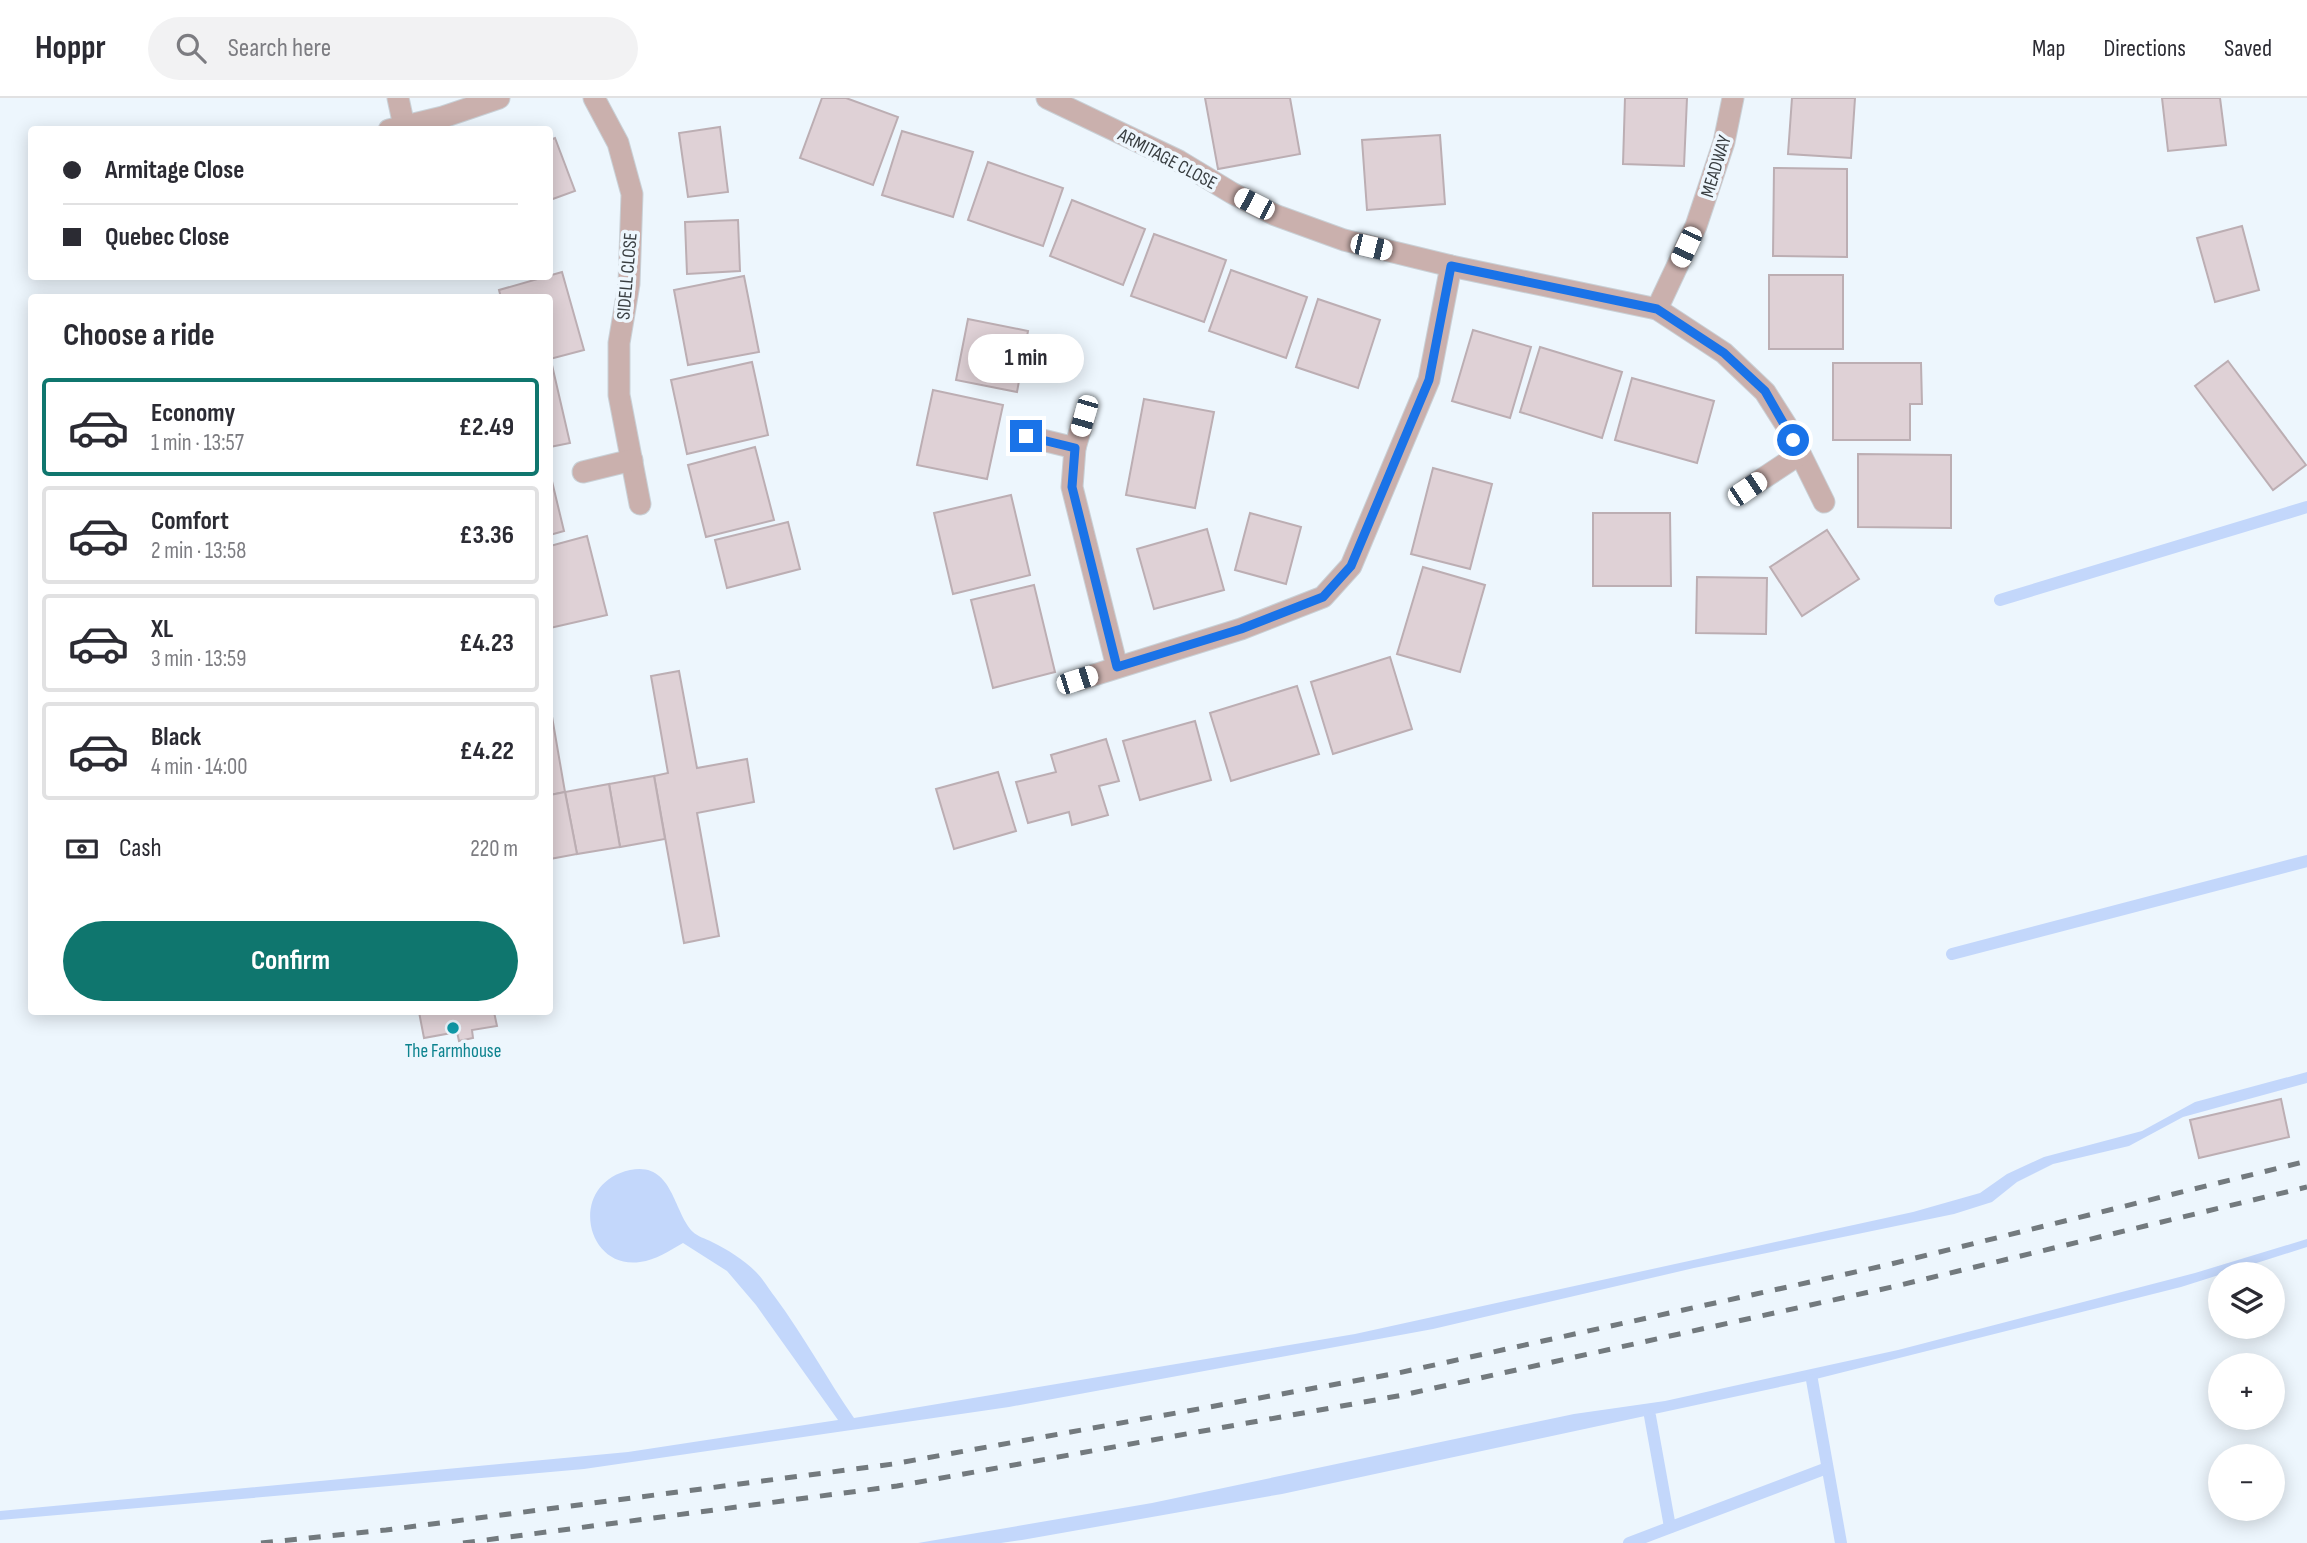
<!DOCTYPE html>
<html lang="en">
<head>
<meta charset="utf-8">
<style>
	:root { --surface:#fff; --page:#f2f2f3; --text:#2b2b33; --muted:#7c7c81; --line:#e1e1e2; --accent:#0f766e }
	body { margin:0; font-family:"Sofia Sans Condensed",sans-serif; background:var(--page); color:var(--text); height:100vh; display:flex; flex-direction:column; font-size:26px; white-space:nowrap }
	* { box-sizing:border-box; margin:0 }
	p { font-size:23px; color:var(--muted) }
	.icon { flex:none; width:38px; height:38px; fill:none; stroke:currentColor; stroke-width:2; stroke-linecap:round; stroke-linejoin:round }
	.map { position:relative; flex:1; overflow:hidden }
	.sheet { position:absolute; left:28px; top:196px; width:525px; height:721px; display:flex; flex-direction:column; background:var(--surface); border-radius:7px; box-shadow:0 4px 18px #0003 }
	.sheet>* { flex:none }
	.hud { position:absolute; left:28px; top:28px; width:525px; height:154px; border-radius:7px; box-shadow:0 4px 18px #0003; display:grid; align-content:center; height:154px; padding:0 35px; background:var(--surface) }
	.fabs { position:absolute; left:2208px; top:1164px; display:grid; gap:14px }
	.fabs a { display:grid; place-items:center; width:77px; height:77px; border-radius:50%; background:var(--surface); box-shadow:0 4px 18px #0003; font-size:35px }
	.end { position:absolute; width:32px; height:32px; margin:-16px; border:9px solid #1a73e8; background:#fff; box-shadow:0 0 0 4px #fff }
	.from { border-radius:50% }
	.bubble { position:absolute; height:49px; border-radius:24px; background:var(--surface); box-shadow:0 4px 18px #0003; font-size:23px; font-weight:700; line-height:49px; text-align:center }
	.car { position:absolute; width:21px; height:42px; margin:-21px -10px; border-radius:9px; box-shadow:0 0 5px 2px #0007; background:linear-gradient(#fff 24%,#345 0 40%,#fff 0 76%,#345 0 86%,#fff 0) }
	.hud b { display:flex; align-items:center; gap:24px; height:66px; font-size:26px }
	.hud b+b { border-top:2px solid var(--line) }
	.hud i { width:18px; height:18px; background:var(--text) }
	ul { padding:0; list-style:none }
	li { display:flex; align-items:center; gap:21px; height:98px; margin:0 14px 10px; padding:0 21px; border:4px solid var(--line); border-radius:7px }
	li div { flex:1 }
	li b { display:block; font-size:26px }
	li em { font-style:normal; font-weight:700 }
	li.selected { border-color:var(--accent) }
	li>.icon { width:63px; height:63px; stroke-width:1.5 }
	h2 { padding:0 35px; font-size:32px; line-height:84px }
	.pay { display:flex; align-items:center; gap:18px; height:77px; padding:0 35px; font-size:26px }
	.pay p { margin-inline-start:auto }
	.action { display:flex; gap:14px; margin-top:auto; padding:14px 35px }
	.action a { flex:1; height:80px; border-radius:42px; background:var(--accent); color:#fff; font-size:28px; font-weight:700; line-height:80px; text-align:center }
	header { display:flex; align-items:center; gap:42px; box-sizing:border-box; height:98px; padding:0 35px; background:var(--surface); border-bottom:2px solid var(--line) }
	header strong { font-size:33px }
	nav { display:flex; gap:38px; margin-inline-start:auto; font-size:24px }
	.search { width:490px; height:63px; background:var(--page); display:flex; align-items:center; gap:18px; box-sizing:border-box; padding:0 24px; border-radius:38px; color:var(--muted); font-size:26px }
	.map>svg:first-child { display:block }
	.water { fill:#c3d7fb }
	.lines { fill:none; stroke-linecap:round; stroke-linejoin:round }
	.stream { stroke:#c3d7fb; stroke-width:12 }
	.building { fill:#dfd1d6; stroke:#bcaeb3; stroke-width:2 }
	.street-casing { stroke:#c9d1d7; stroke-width:23 }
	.street { stroke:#cab0ad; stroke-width:21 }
	.rail { stroke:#737a7e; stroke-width:5; stroke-dasharray:12 12; stroke-linecap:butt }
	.route { stroke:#1a73e8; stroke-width:9 }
	.culture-dot { fill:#0f9aa8; stroke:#edf6fd; stroke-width:2.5 }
	.labels { text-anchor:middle; stroke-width:7; stroke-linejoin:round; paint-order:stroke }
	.street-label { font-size:19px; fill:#383d40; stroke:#edf6fd }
	.culture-label { font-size:19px; fill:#0d838f; stroke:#edf6fd }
</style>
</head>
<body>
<header>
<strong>Hoppr</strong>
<div class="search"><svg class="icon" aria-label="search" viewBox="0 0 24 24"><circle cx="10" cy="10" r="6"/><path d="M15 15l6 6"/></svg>Search here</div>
<nav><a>Map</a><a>Directions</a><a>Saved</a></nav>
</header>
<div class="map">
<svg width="2307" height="1445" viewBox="0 0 2307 1445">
	<rect width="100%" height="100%" fill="#edf6fd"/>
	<!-- water -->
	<g class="water">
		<path d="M2307,974V985L2183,1019L2129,1048L2053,1066L2017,1084L1992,1104L1954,1116L1694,1170L1433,1231L1009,1309L584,1371L0,1422V1413L628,1354L838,1322L756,1207L727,1173L683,1145C669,1153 656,1162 640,1164C585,1172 567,1086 630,1072C673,1063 673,1114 693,1134C697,1138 706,1141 712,1144C728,1152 743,1161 756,1174C763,1181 769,1191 775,1199C804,1238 827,1281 854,1320L1355,1236L1913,1114L1980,1095L2007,1076L2044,1059L2142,1033L2195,1004Z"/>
		<polygon points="2307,1141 2307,1149 2181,1189 1812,1282 1282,1396 1022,1442 1001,1445 918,1445 1152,1405 1574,1316 1665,1303 1898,1252 2195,1175"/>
	</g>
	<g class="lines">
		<!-- stream -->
		<g class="stream">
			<polyline points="2000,502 2307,409"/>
			<polyline points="1952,856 2307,763"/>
			<polyline points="1812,1282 1841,1445"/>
			<polyline points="1650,1318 1670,1429"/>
			<polyline points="1629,1445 1827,1370"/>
		</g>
	</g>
	<!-- building -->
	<g class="building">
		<polygon points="822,0 846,0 898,19 873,87 800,60"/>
		<polygon points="1205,0 1290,0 1300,56 1218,71"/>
		<polygon points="1625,0 1687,0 1684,68 1623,66"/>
		<polygon points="1792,0 1855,0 1851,60 1788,56"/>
		<polygon points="2162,0 2220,0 2226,47 2168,53"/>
		<polygon points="720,29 728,94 688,99 679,35"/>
		<polygon points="902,33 973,54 953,119 882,97"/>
		<polygon points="1440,37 1445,106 1367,112 1362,42"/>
		<polygon points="555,40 575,93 550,102 550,42"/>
		<polygon points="988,64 1063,90 1043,148 968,122"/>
		<polygon points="1774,70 1847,71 1847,159 1773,158"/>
		<polygon points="1072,102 1145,131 1123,187 1050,158"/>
		<polygon points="738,122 740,173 687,176 685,124"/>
		<polygon points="2242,128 2259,192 2215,204 2197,140"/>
		<polygon points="1154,136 1226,162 1204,224 1131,198"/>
		<polygon points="1231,172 1307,199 1286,260 1209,233"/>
		<polygon points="562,174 584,252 550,261 550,200 501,200 499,192"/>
		<rect x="1769" y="177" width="74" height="74"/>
		<polygon points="744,178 759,254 688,267 674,192"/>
		<polygon points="1318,201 1380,222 1358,290 1296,269"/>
		<polygon points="968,221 1028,233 1017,294 956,282"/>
		<polygon points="1473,232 1531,249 1510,320 1452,303"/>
		<polygon points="1540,249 1622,274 1602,340 1520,314"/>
		<polygon points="2228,263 2306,367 2273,392 2195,288"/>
		<polygon points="752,264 768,337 687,356 671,282"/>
		<polygon points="1833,265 1921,265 1922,306 1910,306 1910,342 1833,342"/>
		<polygon points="550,267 552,267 570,345 550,349"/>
		<polygon points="1632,280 1714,303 1697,365 1615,342"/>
		<polygon points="933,292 1003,307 987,381 917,367"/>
		<polygon points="1144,301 1214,314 1195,410 1126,397"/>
		<polygon points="755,349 774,422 706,439 688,367"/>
		<polygon points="1858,356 1951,357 1951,430 1858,429"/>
		<polygon points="1433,370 1492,386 1470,471 1411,456"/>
		<polygon points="550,375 564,433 550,437"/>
		<polygon points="1011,397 1030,477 953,496 934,415"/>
		<polygon points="1250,415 1301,429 1286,486 1235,472"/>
		<polygon points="1593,415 1670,415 1671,488 1593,488"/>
		<polygon points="788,424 800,471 727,490 715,442"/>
		<polygon points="1207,431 1224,492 1154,511 1137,451"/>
		<polygon points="1827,432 1859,481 1802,518 1770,469"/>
		<polygon points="587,438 607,517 550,530 550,448"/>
		<polygon points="1423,469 1485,487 1460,574 1397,556"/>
		<polygon points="1697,479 1767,480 1766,536 1696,535"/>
		<polygon points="1034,487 1055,574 993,590 971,502"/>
		<polygon points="1390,559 1412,631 1333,656 1311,584"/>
		<polygon points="679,573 697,670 747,661 754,704 697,715 719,838 684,845 654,678 668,675 651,578"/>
		<polygon points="1297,588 1319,656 1231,683 1210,615"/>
		<polygon points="550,607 565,694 550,697"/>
		<polygon points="1195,623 1211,682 1140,702 1123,643"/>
		<polygon points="1106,641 1119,683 1099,688 1108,717 1072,727 1069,714 1028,725 1016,684 1056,674 1051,657"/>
		<polygon points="998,674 1016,733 954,751 936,691"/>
		<polygon points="654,678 665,741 620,749 609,686"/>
		<polygon points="609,686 620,749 577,756 565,694"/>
		<polygon points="565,694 577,756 550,761 550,697"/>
		<polygon points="419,914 494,914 497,928 472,932 473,940 459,943 457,934 424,940"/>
		<polygon points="2281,1001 2289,1039 2199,1060 2190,1022"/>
	</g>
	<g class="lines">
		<!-- street casing -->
		<g class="street-casing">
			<g id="street">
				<polyline points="398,0 404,28"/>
				<polyline points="594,0 618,45 632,96 629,186 619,245 619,297 640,406"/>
				<polyline points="1047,0 1179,63 1232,95 1275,117 1344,142 1451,168 1657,211 1724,255 1765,294 1786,327 1824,404"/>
				<polyline points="389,32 443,19 499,0"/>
				<polyline points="1657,211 1696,128 1724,44 1733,0"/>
				<polyline points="1084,319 1075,350 1072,389 1117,569"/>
				<polyline points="1026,338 1075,350"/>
				<polyline points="583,374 632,362"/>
				<polyline points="1747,391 1800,356"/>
				<polyline points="1078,582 1241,531 1323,499 1351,468 1429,282 1451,168"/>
			</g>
		</g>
		<!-- street -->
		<use href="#street" class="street"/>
		<!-- rail -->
		<g class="rail">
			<polyline points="261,1445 386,1432 893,1366 1398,1275 1887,1167 2307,1063"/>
			<polyline points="463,1445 897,1388 1403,1297 1892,1189 2307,1089"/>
		</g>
	</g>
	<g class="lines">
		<!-- route -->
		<polyline class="route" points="1026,338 1075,350 1072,389 1117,569 1241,531 1323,499 1351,468 1429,282 1451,168 1657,211 1724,255 1765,293 1793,342"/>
	</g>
	<!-- markers -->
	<circle class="culture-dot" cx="453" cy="930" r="7"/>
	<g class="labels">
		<!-- street labels -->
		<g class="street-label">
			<text transform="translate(1168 60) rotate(28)" y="7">ARMITAGE CLOSE</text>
			<text transform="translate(1715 68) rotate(-73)" y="7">MEADWAY</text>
			<text transform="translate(626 178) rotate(-85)" y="7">SIDELL CLOSE</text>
		</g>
		<!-- culture labels -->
		<g class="culture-label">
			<text x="453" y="959">The Farmhouse</text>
		</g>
	</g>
</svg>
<div class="fabs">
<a><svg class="icon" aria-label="layers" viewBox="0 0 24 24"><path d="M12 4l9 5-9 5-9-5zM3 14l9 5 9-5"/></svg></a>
<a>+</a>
<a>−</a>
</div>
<i class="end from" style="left:1793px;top:342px"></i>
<i class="end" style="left:1026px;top:338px"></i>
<div class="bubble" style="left:968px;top:236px;width:116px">1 min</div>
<i class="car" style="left:1254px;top:106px;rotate:297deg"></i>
<i class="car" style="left:1371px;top:149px;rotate:103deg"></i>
<i class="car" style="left:1686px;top:149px;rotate:205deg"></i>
<i class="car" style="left:1084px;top:318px;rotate:196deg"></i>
<i class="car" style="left:1747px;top:391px;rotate:56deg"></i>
<i class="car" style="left:1077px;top:582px;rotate:72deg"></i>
<div class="hud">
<b><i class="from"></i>Armitage Close</b>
<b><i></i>Quebec Close</b>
</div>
<section class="sheet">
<h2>Choose a ride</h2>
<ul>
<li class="selected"><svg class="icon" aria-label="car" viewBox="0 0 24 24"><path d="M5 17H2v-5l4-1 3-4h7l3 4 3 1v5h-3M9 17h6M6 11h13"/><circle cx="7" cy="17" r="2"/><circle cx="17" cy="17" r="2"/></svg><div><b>Economy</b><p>1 min · 13:57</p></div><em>£2.49</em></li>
<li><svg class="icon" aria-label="car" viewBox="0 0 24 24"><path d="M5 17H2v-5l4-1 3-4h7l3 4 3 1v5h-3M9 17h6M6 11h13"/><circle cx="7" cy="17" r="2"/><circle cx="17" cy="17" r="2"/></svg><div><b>Comfort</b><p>2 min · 13:58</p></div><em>£3.36</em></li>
<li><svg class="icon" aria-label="car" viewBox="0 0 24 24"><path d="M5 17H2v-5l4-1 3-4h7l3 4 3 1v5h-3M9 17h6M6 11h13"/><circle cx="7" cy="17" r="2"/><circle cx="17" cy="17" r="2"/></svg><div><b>XL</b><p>3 min · 13:59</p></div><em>£4.23</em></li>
<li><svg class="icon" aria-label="car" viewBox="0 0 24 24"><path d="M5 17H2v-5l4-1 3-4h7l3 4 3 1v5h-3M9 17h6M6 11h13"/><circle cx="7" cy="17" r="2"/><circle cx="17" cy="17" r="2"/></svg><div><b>Black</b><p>4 min · 14:00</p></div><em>£4.22</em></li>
</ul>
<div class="pay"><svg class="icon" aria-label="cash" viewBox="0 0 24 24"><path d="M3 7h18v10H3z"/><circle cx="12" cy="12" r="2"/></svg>Cash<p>220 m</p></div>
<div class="action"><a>Confirm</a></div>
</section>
</div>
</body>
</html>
